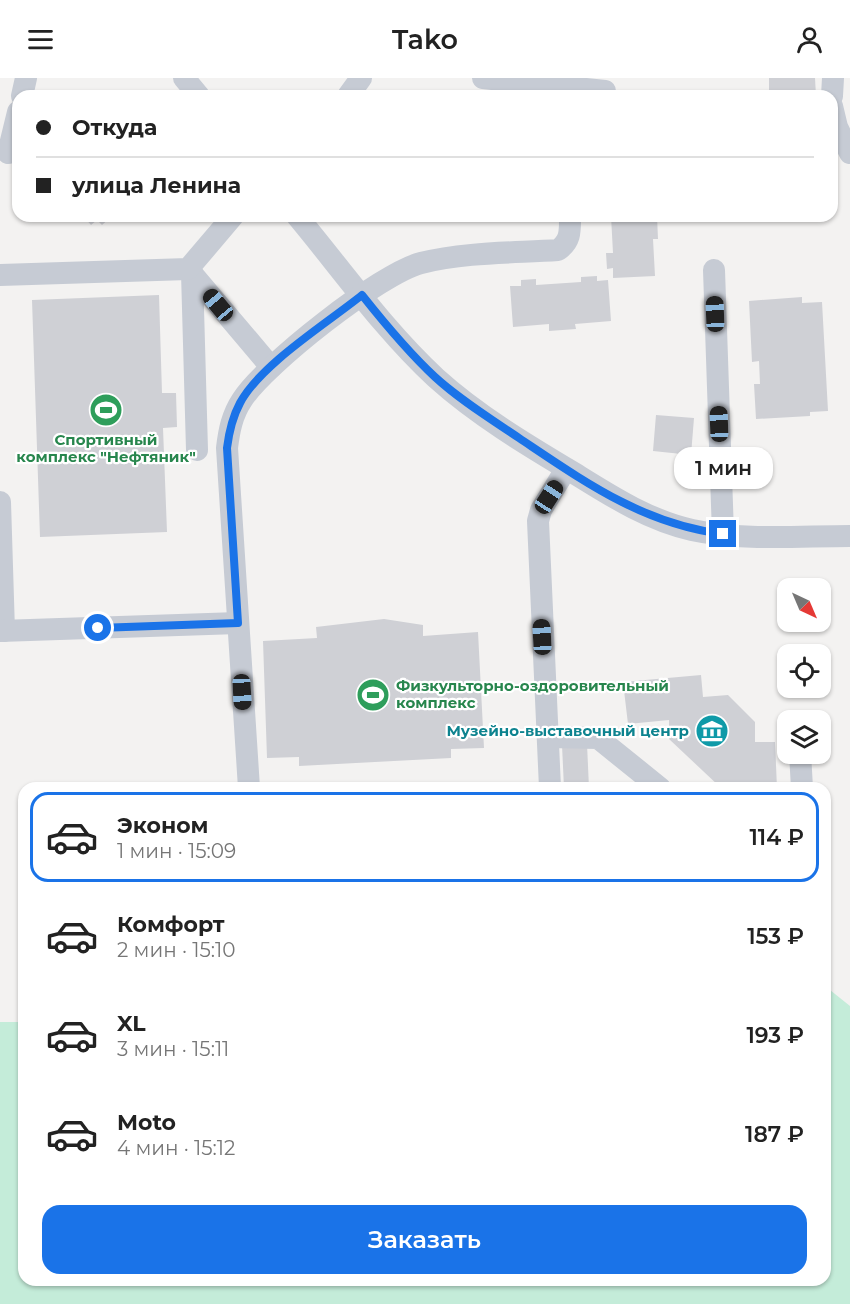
<!DOCTYPE html>
<html lang="ru">
<head>
<meta charset="utf-8">
<style>
	:root { --surface:#fff; --page:#f6f6f6; --text:#222; --muted:#767676; --line:#e0e0e0; --accent:#1a73e8 }
	body { margin:0; font-family:Montserrat,sans-serif; background:var(--page); color:var(--text); height:100vh; display:flex; flex-direction:column; font-size:22px; white-space:nowrap }
	* { box-sizing:border-box; margin:0 }
	p { font-size:20px; color:var(--muted) }
	.icon { flex:none; width:33px; height:33px; fill:none; stroke:currentColor; stroke-width:2; stroke-linecap:round; stroke-linejoin:round }
	.map { position:relative; flex:1; overflow:hidden }
	.panel { position:absolute; left:18px; top:704px; width:813px; height:504px; display:flex; flex-direction:column; background:var(--surface); border-radius:18px; box-shadow:0 2px 4px #0004 }
	.panel>* { flex:none }
	.banner { position:absolute; left:12px; top:12px; width:826px; height:132px; border-radius:18px; box-shadow:0 2px 4px #0004; display:grid; align-content:center; height:132px; padding:0 24px; background:var(--surface) }
	.needle { width:39px; rotate:136deg }
	.tools { position:absolute; left:777px; top:500px; display:grid; gap:12px }
	.tools a { display:grid; place-items:center; width:54px; height:54px; border-radius:12px; background:var(--surface); box-shadow:0 2px 4px #0004; font-size:30px }
	.end { position:absolute; width:27px; height:27px; margin:-14px; border:8px solid #1a73e8; background:#fff; box-shadow:0 0 0 3px #fff }
	.from { border-radius:50% }
	.bubble { position:absolute; height:42px; border-radius:18px; background:var(--surface); box-shadow:0 2px 4px #0004; font-size:20px; font-weight:600; line-height:42px; text-align:center }
	.car { position:absolute; width:18px; height:36px; margin:-18px -9px; border-radius:8px; box-shadow:0 0 4px 2px #0007; background:linear-gradient(#222 24%,#8ab4d8 0 40%,#222 0 76%,#8ab4d8 0 86%,#222 0) }
	.banner b { display:flex; align-items:center; gap:21px; height:57px; font-size:22px }
	.banner b+b { border-top:2px solid var(--line) }
	.banner i { width:15px; height:15px; background:var(--text) }
	ul { padding:10px 0 0; list-style:none }
	li { display:flex; align-items:center; gap:18px; height:90px; margin:0 12px 9px; padding:0 12px; border:3px solid transparent; border-radius:18px }
	li div { flex:1 }
	li b { display:block; font-size:22px }
	li em { font-style:normal; font-weight:600 }
	li.on { border-color:var(--accent) }
	li>.icon { width:54px; height:54px; stroke-width:1.5 }
	.action { display:flex; gap:12px; margin-top:auto; padding:12px 24px }
	.action a { flex:1; height:69px; border-radius:18px; background:var(--accent); color:#fff; font-size:24px; font-weight:600; line-height:69px; text-align:center }
	header { display:flex; justify-content:space-between; align-items:center; height:78px; padding:0 24px; background:var(--surface); font-size:27px; font-weight:600 }
	.map>svg:first-child { display:block }
	.green { fill:#c4ecd9 }
	.building { fill:#cfd0d5 }
	.lines { fill:none; stroke-linecap:round; stroke-linejoin:round }
	.minor { stroke:#c6cbd4; stroke-width:22 }
	.route { stroke:#1a73e8; stroke-width:8 }
	.labels { text-anchor:middle; stroke-width:4.5; stroke-linejoin:round; paint-order:stroke }
	.leisure-label { font-size:15px; font-weight:bold; fill:#27864d; stroke:#fff }
	.culture-label { font-size:15px; font-weight:bold; fill:#0d838f; stroke:#fff; text-anchor:end }
</style>
</head>
<body>
<header><svg class="icon" aria-label="menu" viewBox="0 0 24 24"><path d="M4 6h16M4 12h16M4 18h16"/></svg>Tako<svg class="icon" aria-label="person" viewBox="0 0 24 24"><circle cx="12" cy="8" r="4"/><path d="M4 21q1-7 8-7t8 7"/></svg></header>
<div class="map">
<svg width="850" height="1226" viewBox="0 0 850 1226">
	<rect width="100%" height="100%" fill="#f3f2f1"/>
	<!-- green -->
	<polygon class="green" points="825,908 850,928 850,1226 0,1226 0,944 24,944 24,1202 825,1202"/>
	<!-- building -->
	<g class="building">
		<polygon points="769,0 815,0 816,18 769,18"/>
		<polygon points="83,138 112,138 102,147 97,142 91,147"/>
		<polygon points="611,138 657,138 658,161 653,161 655,198 613,200 613,190 607,191 606,175 613,175"/>
		<polygon points="597,198 597,203 608,202 611,243 575,246 576,251 549,253 549,246 513,249 510,208 521,208 521,202 536,201 536,207 581,204 581,199"/>
		<polygon points="159,217 162,315 176,315 177,349 163,350 167,454 40,459 32,222"/>
		<polygon points="802,219 802,225 822,224 828,333 810,334 810,338 756,341 754,306 760,306 759,283 752,284 749,223"/>
		<polygon points="656,337 694,340 691,377 653,373"/>
		<polygon points="384,541 423,547 423,558 478,554 484,670 451,671 451,680 299,688 299,679 267,680 263,563 317,560 316,549"/>
		<polygon points="701,597 703,619 728,617 755,644 755,664 775,664 777,710 720,709 669,661 669,642 628,646 623,604"/>
		<polygon points="587,666 589,710 564,710 562,667"/>
	</g>
	<g class="lines">
		<!-- minor -->
		<g class="minor">
			<polyline points="184,0 199,18"/>
			<polyline points="483,0 605,13 602,18"/>
			<polyline points="22,18 26,0"/>
			<polyline points="348,18 361,0"/>
			<polyline points="832,18 833,0"/>
			<polyline points="832,28 837,49 850,75"/>
			<polyline points="8,75 18,34"/>
			<path d="M297,138C342,192 384,252 436,300C477,337 527,367 574,395C611,418 648,442 692,452C743,463 798,458 850,458"/>
			<polyline points="189,192 271,289"/>
			<polyline points="714,192 723,456"/>
			<polyline points="192,195 197,372"/>
			<polyline points="0,197 188,191 233,138"/>
			<polyline points="0,424 4,553"/>
			<polyline points="0,553 238,545"/>
			<polyline points="548,659 598,660 660,710"/>
			<polyline points="800,675 802,710"/>
			<path d="M249,710L227,370C229,353 232,337 242,322C264,287 381,195 421,185C465,174 513,175 558,172C571,163 570,153 570,138"/>
			<polyline points="550,710 538,443 541,432 566,391"/>
		</g>
	</g>
	<g class="lines">
		<!-- route -->
		<path class="route" d="M98,550L238,545L227,370C229,354 232,340 240,325C261,286 326,246 362,217C385,246 408,274 435,299C460,322 491,341 519,360C585,404 643,446 723,456"/>
	</g>
	<!-- icons -->
	<defs>
		<g id="stadium-disc" transform="scale(1.725)"><circle r="9.5" fill="#2e9e5b" stroke="#fff"/><path d="M0-5a6.5 5 0 1 0 0 10a6.5 5 0 1 0 0-10ZM-3.5-1.8h7v3.6h-7Z" fill="#fff"/></g>
		<g id="museum-disc" transform="scale(1.725)"><circle r="9.5" fill="#0f9aa8" stroke="#fff"/><path d="M0-6L6-3V-2H-6V-3ZM-5-1h2V3h-2ZM-1-1h2V3h-2ZM3-1h2V3H3ZM-6 4H6V6H-6Z" fill="#fff"/></g>
	</defs>
	<g fill-rule="evenodd">
		<use href="#stadium-disc" x="106" y="332"/>
		<use href="#stadium-disc" x="373" y="617"/>
		<use href="#museum-disc" x="712" y="653"/>
	</g>
	<g class="labels">
		<!-- leisure labels -->
		<g class="leisure-label">
			<text x="106" y="367">Спортивный<tspan x="106" dy="17">комплекс "Нефтяник"</tspan></text>
			<text x="396" y="613" text-anchor="start">Физкульторно-оздоровительный<tspan x="396" dy="17">комплекс</tspan></text>
		</g>
		<!-- culture labels -->
		<g class="culture-label">
			<text x="689" y="658">Музейно-выставочный центр</text>
		</g>
	</g>
</svg>
<div class="tools">
<a><svg class="needle" viewBox="-14 -14 28 28"><path d="M0-13l5 13h-10z" fill="#e53935"/><path d="M0 13l5-13h-10z" fill="#767676"/></svg></a>
<a><svg class="icon" aria-label="locate" viewBox="0 0 24 24"><circle cx="12" cy="12" r="6"/><path d="M12 2v4M12 18v4M2 12h4M18 12h4"/></svg></a>
<a><svg class="icon" aria-label="layers" viewBox="0 0 24 24"><path d="M12 4l9 5-9 5-9-5zM3 14l9 5 9-5"/></svg></a>
</div>
<i class="end from" style="left:98px;top:550px"></i>
<i class="end" style="left:723px;top:456px"></i>
<div class="bubble" style="left:674px;top:369px;width:99px">1 мин</div>
<i class="car" style="left:218px;top:227px;rotate:320deg"></i>
<i class="car" style="left:715px;top:236px;rotate:358deg"></i>
<i class="car" style="left:719px;top:346px;rotate:358deg"></i>
<i class="car" style="left:549px;top:419px;rotate:33deg"></i>
<i class="car" style="left:542px;top:559px;rotate:357deg"></i>
<i class="car" style="left:242px;top:614px;rotate:177deg"></i>
<div class="banner">
<b><i class="from"></i>Откуда</b>
<b><i></i>улица Ленина</b>
</div>
<section class="panel">
<ul>
<li class="on"><svg class="icon" aria-label="car" viewBox="0 0 24 24"><path d="M5 17H2v-5l4-1 3-4h7l3 4 3 1v5h-3M9 17h6M6 11h13"/><circle cx="7" cy="17" r="2"/><circle cx="17" cy="17" r="2"/></svg><div><b>Эконом</b><p>1 мин · 15:09</p></div><em>114 ₽</em></li>
<li><svg class="icon" aria-label="car" viewBox="0 0 24 24"><path d="M5 17H2v-5l4-1 3-4h7l3 4 3 1v5h-3M9 17h6M6 11h13"/><circle cx="7" cy="17" r="2"/><circle cx="17" cy="17" r="2"/></svg><div><b>Комфорт</b><p>2 мин · 15:10</p></div><em>153 ₽</em></li>
<li><svg class="icon" aria-label="car" viewBox="0 0 24 24"><path d="M5 17H2v-5l4-1 3-4h7l3 4 3 1v5h-3M9 17h6M6 11h13"/><circle cx="7" cy="17" r="2"/><circle cx="17" cy="17" r="2"/></svg><div><b>XL</b><p>3 мин · 15:11</p></div><em>193 ₽</em></li>
<li><svg class="icon" aria-label="car" viewBox="0 0 24 24"><path d="M5 17H2v-5l4-1 3-4h7l3 4 3 1v5h-3M9 17h6M6 11h13"/><circle cx="7" cy="17" r="2"/><circle cx="17" cy="17" r="2"/></svg><div><b>Moto</b><p>4 мин · 15:12</p></div><em>187 ₽</em></li>
</ul>
<div class="action"><a>Заказать</a></div>
</section>
</div>
</body>
</html>
